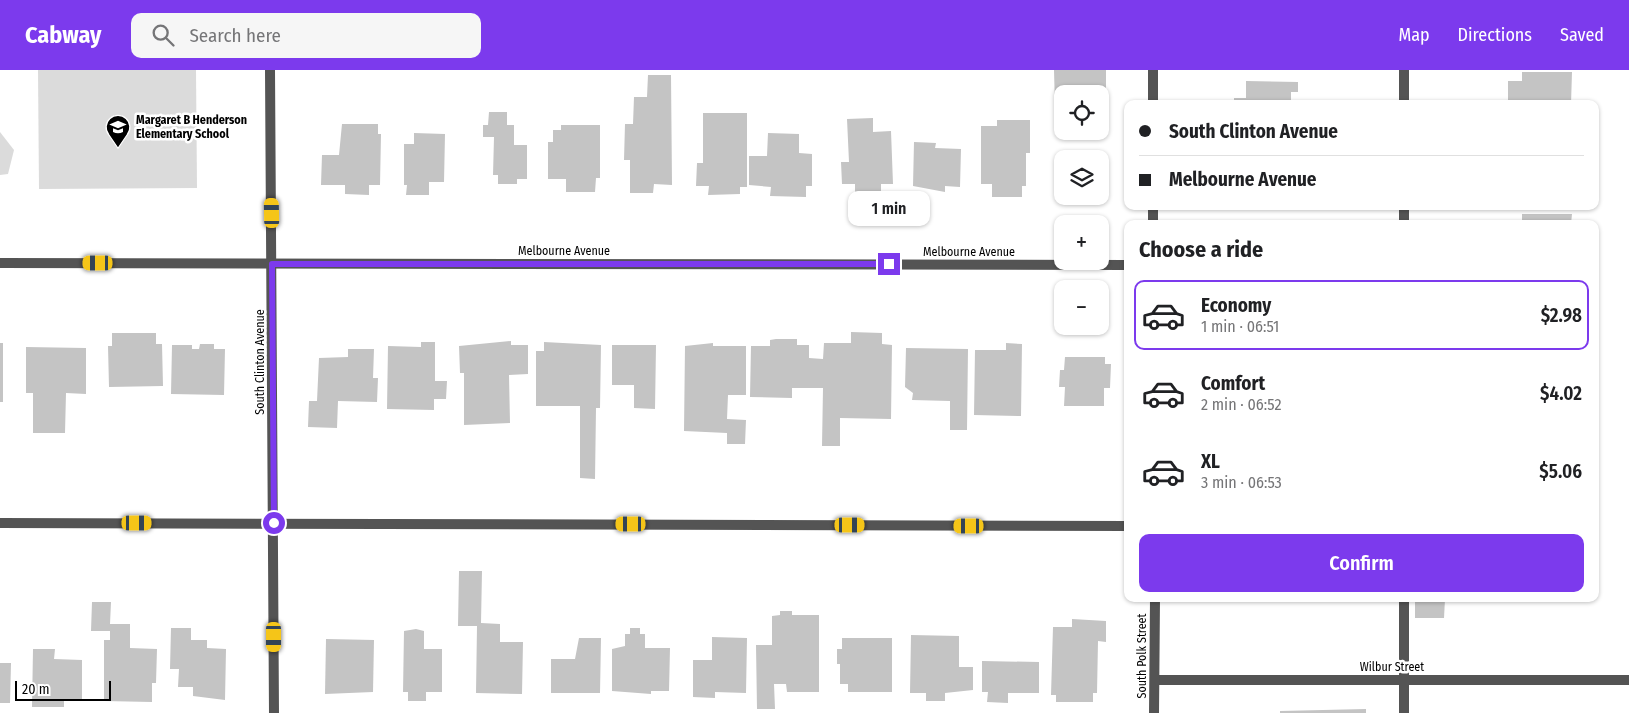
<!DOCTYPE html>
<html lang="en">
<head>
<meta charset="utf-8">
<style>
	:root { --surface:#fff; --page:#f6f6f6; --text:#202124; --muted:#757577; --line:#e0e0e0; --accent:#7c3aed }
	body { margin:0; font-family:"Fira Sans Condensed",sans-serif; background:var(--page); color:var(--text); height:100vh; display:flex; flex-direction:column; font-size:19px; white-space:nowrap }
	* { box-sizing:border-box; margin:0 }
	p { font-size:16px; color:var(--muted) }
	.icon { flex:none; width:28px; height:28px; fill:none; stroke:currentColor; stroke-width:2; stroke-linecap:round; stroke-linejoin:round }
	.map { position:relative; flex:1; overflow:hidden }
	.panel { position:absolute; left:1124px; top:150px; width:475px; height:382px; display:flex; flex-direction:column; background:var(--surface); border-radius:10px; box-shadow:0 1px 4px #0004 }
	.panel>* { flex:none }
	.hud { position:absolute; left:1124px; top:30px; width:475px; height:110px; border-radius:10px; box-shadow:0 1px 4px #0004; display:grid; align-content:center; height:110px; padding:0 15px; background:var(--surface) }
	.controls { position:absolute; left:1054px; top:15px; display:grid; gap:10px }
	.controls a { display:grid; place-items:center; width:55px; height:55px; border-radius:10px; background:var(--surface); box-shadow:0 1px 4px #0004; font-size:25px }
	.scale { position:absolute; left:15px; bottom:12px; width:96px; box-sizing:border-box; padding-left:5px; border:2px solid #000; border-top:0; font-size:14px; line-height:18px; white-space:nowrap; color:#000; -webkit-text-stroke:4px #fff; paint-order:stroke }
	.end { position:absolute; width:22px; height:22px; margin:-11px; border:6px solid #7c3aed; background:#fff; box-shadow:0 0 0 2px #fff }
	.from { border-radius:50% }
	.bubble { position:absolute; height:35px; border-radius:10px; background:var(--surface); box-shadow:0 1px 4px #0004; font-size:16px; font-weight:600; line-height:35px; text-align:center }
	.car { position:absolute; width:15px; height:30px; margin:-15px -8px; border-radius:6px; box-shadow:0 0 4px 1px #0007; background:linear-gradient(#f5c518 24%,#345 0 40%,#f5c518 0 76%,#345 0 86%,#f5c518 0) }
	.hud b { display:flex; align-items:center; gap:18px; height:48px; font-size:19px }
	.hud b+b { border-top:1px solid var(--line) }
	.hud i { width:12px; height:12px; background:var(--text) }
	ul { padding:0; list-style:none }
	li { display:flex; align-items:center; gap:15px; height:70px; margin:0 10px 8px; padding:0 5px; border:2px solid transparent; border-radius:10px }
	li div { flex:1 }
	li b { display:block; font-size:19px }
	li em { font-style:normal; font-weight:600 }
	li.active { border-color:var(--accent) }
	li>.icon { width:45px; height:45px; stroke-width:1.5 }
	h2 { padding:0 15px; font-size:22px; line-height:60px }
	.button { display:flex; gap:10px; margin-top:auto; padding:10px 15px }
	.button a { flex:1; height:58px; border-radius:10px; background:var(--accent); color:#fff; font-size:20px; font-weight:600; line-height:58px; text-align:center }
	header { display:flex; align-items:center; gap:30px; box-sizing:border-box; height:70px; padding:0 25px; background:var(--accent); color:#fff }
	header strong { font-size:24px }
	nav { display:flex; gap:28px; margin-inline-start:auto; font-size:18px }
	.search { width:350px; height:45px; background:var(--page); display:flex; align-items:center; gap:12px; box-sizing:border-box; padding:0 18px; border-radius:10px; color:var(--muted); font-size:19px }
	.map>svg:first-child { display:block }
	.green { fill:#dbdbdb }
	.building { fill:#c4c4c4 }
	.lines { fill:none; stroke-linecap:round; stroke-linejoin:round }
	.service { stroke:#545454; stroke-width:10 }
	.minor { stroke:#545454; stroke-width:10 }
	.route { stroke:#7c3aed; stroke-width:6 }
	.labels { text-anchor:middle; stroke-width:5; stroke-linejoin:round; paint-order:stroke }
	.poi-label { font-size:12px; font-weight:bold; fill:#000; stroke:#fff; text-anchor:start }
	.street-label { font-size:12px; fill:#000; stroke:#fff }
</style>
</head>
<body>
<header>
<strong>Cabway</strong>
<div class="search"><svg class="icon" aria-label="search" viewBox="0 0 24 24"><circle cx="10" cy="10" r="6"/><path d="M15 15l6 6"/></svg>Search here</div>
<nav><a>Map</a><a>Directions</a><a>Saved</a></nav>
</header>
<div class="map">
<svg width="1629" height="643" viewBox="0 0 1629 643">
	<rect width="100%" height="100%" fill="#fff"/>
	<!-- green -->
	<g class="green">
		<polygon points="38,0 196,0 197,118 39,119"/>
		<polygon points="0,62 14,80 8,104 0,105"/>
	</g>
	<!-- building -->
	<g class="building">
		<polygon points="1054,0 1106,0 1106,29 1100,29 1100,24 1062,24 1062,37 1055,37"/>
		<polygon points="1522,2 1572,2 1571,34 1508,34 1508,11 1522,11"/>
		<polygon points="648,5 671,5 672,115 654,114 653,123 630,123 630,90 624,90 625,54 633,54 634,27 647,27"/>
		<polygon points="1246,11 1298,12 1298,22 1291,22 1291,34 1234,34 1234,28 1246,28"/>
		<polygon points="489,42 507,42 507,55 514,55 514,75 527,75 527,109 517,109 517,114 498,114 498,105 493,105 494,67 483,67 483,55 488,55"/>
		<polygon points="703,43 747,43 747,117 740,117 740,124 708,125 709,116 696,116 697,93 703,93"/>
		<polygon points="873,48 873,62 891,61 893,114 881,114 881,125 855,126 855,114 842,114 841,92 849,92 847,49"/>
		<polygon points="997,50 1030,50 1030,83 1026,83 1026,116 1022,116 1022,127 992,127 992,114 981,114 981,56 997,56"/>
		<polygon points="342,54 378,54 378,64 381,64 380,115 369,115 369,125 345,124 345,115 321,115 322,85 339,85"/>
		<polygon points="561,55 600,55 600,108 596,108 595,122 566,122 566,109 548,109 548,72 553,72 553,60 561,60"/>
		<polygon points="414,63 445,64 444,112 429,112 429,125 406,125 407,115 404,115 404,74 414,74"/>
		<polygon points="768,63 799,64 799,83 812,84 812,116 806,116 806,127 770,126 771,117 749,115 749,86 767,86"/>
		<polygon points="914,72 936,73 935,78 961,79 960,117 945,116 945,122 913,116"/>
		<polygon points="1522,144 1572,144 1571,154 1522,154"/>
		<polygon points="1247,150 1291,151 1294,154 1246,154"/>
		<polygon points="851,262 882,263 882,274 892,275 891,349 840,348 840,376 822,376 823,318 792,318 792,328 750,327 751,276 770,276 770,270 776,269 797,269 797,275 809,275 809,288 823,289 824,273 851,273"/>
		<polygon points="112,263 156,263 156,274 162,274 163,316 109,317 108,276 112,276"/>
		<polygon points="511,271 511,275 528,275 528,304 509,305 510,353 464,355 464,303 460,303 459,276"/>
		<polygon points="421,272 435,272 435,311 447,311 446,329 434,329 434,340 387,339 388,276 421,277"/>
		<polygon points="544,272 601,275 600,338 596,338 595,409 580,408 580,336 536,336 536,281 544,281"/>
		<rect x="0" y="273" width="3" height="59"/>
		<polygon points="713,273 713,276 746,276 746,325 728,325 727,349 746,350 745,374 727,374 727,363 684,361 685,276"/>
		<polygon points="1006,273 1022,274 1021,346 974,345 975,280 1006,280"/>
		<polygon points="200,274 214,274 214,279 225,279 224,325 171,324 172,275 192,275 192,279 199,279"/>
		<polygon points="612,275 656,275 655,339 634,338 634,315 612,315"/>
		<polygon points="26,277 86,278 86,324 66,323 65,363 33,363 33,323 26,323"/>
		<polygon points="906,278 968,279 967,360 950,360 950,331 912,330 913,323 905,317"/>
		<polygon points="348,279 374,279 373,308 378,308 377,332 338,331 337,358 308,357 309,331 317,331 319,288 348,287"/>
		<polygon points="1065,287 1105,287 1105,294 1111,294 1110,318 1104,318 1104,336 1064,336 1065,317 1059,317 1060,300 1064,300"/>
		<polygon points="459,501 482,501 481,553 500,554 500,572 523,572 522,624 476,623 477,556 458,556"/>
		<polygon points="1415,529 1445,529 1444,548 1415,548"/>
		<polygon points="92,532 111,532 110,554 130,554 130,578 157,579 156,613 152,613 152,632 104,631 104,570 110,570 110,561 91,561"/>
		<polygon points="780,541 792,541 792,545 819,545 819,622 787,622 786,614 774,614 775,639 757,639 756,575 772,575 772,546 780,545"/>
		<polygon points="1072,549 1106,551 1106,572 1098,571 1097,623 1093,623 1093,632 1056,632 1056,625 1051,625 1053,557 1072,557"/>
		<polygon points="171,558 191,558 191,570 207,570 207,578 226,579 225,630 193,626 193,617 178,617 179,599 170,599"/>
		<polygon points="630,558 640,558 640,564 645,564 645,578 670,578 669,621 651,621 651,624 612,621 612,579 625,576 625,564 630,564"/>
		<polygon points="416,559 424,561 424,579 442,579 442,622 426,622 426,631 408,631 408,622 403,622 404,561"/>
		<polygon points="911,565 959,566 959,597 973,597 973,620 945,623 945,631 926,631 926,623 910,623"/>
		<polygon points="712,567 747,568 746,623 715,622 715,628 693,627 693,590 712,590"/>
		<polygon points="579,568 601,568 600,623 551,623 551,589 575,589"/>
		<polygon points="842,568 892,568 892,622 848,622 848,614 840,614 840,594 837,594 837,579 842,579"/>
		<polygon points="326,569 374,570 373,622 325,624"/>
		<polygon points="33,579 55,579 54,589 82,590 82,630 64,630 64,637 32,637"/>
		<polygon points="982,591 1039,592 1039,623 1008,623 1008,633 987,632 988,622 982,622"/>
		<polygon points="0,593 11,593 10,633 0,633"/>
		<polygon points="1366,639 1366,643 1280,643 1280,641"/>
	</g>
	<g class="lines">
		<!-- service -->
		<g class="service">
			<polyline points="1404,0 1404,34"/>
			<polyline points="1404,136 1404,154"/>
			<polyline points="0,453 1128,456"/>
			<polyline points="1404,529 1404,643"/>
		</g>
		<!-- minor -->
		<g class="minor">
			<polyline points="270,0 274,643"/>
			<polyline points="1153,34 1153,0"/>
			<polyline points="1153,154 1153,136"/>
			<polyline points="0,193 1128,195"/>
			<polyline points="1155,610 1629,610"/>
			<polyline points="1154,643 1155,529"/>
		</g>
	</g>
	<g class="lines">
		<!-- route -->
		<polyline class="route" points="274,453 272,194 889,194"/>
	</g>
	<!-- icons -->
	<defs>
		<g id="school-pin" transform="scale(1.25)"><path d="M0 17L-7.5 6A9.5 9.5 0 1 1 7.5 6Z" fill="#000" stroke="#fff"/><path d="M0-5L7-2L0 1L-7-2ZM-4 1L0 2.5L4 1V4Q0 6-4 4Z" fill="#fff"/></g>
	</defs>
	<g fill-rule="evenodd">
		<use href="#school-pin" x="118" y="57"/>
	</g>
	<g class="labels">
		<!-- poi labels -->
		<g class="poi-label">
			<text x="136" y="54">Margaret B Henderson<tspan x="136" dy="14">Elementary School</tspan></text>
		</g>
		<!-- street labels -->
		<g class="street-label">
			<text x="564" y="185">Melbourne Avenue</text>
			<text x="969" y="186">Melbourne Avenue</text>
			<text transform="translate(260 292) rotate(-90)" y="4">South Clinton Avenue</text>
			<text transform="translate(1142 586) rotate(-90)" y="4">South Polk Street</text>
			<text x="1392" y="601">Wilbur Street</text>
		</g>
	</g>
</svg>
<div class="controls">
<a><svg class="icon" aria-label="locate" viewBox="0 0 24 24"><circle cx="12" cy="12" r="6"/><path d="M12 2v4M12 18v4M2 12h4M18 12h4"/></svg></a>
<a><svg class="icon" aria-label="layers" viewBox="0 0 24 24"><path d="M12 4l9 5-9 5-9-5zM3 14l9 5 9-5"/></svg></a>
<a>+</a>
<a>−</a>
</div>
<div class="scale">20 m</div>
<i class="end from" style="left:274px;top:453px"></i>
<i class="end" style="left:889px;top:194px"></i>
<div class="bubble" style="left:848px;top:121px;width:82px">1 min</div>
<i class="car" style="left:272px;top:143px;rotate:359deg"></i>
<i class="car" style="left:98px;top:193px;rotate:270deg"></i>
<i class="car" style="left:137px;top:453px;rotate:90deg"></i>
<i class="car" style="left:631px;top:454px;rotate:270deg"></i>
<i class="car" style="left:850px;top:455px;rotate:90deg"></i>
<i class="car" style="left:969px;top:456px;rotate:270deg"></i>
<i class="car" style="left:274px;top:567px;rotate:180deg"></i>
<div class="hud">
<b><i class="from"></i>South Clinton Avenue</b>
<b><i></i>Melbourne Avenue</b>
</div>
<section class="panel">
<h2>Choose a ride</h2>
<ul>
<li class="active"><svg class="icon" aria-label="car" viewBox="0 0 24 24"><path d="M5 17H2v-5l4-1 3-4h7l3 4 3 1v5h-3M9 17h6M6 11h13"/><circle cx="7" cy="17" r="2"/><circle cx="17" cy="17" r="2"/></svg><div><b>Economy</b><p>1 min · 06:51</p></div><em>$2.98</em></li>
<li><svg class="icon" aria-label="car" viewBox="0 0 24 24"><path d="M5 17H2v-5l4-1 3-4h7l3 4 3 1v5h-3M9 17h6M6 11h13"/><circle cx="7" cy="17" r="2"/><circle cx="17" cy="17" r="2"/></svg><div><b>Comfort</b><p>2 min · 06:52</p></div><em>$4.02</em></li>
<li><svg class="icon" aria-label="car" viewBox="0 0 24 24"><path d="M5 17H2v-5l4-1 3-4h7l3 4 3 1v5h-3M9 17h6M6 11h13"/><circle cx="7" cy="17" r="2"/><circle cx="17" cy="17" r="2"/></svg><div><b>XL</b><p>3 min · 06:53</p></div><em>$5.06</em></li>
</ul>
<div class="button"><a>Confirm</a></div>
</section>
</div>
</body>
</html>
